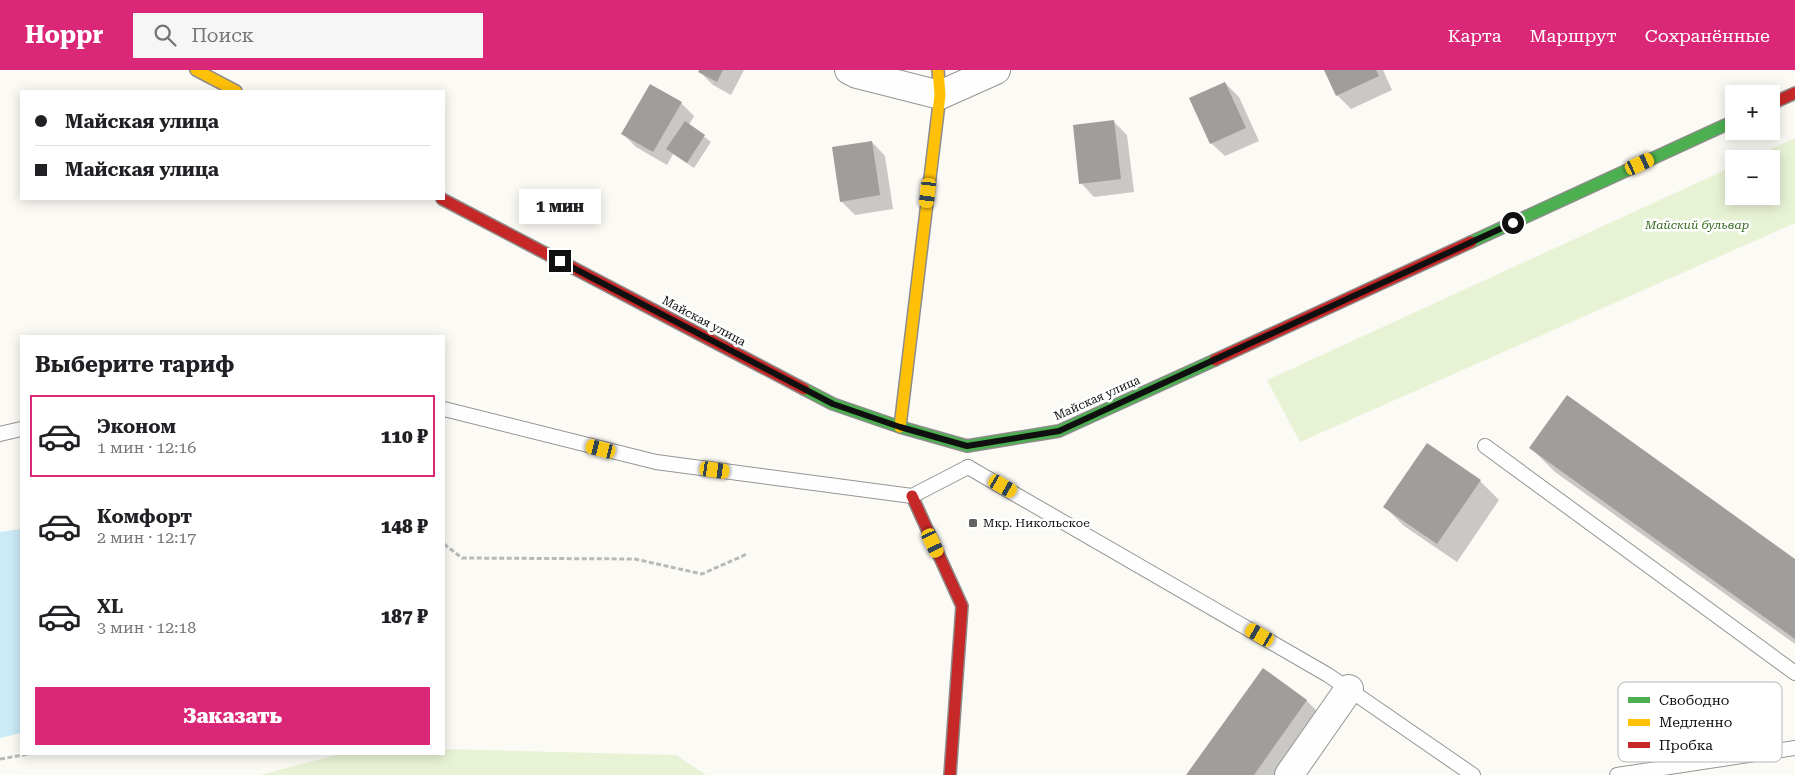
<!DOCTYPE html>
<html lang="ru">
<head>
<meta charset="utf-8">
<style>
	:root { --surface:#fff; --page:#f6f6f6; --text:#202124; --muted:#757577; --line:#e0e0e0; --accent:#db2777 }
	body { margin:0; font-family:"Roboto Serif",serif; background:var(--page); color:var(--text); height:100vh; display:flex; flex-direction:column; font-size:19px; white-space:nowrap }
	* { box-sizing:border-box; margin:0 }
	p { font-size:16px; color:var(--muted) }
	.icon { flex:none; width:28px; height:28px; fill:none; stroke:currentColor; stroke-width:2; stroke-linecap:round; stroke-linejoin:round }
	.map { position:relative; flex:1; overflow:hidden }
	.sheet { position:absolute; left:20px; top:265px; width:425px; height:420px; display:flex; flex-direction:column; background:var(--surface); border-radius:0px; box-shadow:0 2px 12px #0003 }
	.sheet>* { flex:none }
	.banner { position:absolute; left:20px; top:20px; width:425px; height:110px; border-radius:0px; box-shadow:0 2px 12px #0003; display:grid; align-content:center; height:110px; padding:0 15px; background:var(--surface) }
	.fabs { position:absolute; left:1725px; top:15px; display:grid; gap:10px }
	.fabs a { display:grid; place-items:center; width:55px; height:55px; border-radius:0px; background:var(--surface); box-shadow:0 2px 12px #0003; font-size:25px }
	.end { position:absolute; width:22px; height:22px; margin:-11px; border:6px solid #101010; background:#fff; box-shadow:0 0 0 2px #fff }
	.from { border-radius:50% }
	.bubble { position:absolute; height:35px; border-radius:0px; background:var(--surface); box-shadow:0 2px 12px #0003; font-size:16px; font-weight:800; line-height:35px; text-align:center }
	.car { position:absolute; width:15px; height:30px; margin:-15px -8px; border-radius:6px; box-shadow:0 0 4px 1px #0007; background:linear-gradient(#f5c518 24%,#345 0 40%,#f5c518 0 76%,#345 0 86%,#f5c518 0) }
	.banner b { display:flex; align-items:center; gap:18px; height:48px; font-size:19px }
	.banner b+b { border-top:1px solid var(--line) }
	.banner i { width:12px; height:12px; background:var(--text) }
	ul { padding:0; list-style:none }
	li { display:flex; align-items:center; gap:15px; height:82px; margin:0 10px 8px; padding:0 5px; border:2px solid transparent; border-radius:0px }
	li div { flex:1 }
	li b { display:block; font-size:19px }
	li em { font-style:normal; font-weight:800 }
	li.selected { border-color:var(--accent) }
	li>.icon { width:45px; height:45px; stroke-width:1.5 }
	h2 { padding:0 15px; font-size:22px; line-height:60px }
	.primary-button { display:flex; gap:10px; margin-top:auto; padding:10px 15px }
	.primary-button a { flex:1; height:58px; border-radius:0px; background:var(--accent); color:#fff; font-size:20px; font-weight:800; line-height:58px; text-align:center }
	header { display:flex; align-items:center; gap:30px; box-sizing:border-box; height:70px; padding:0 25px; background:var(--accent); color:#fff }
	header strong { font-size:24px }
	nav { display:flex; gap:28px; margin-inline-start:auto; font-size:18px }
	.search { width:350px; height:45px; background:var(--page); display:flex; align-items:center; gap:12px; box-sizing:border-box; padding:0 18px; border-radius:0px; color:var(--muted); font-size:19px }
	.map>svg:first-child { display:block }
	.green { fill:#e8f2d5 }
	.water { fill:#caebf7 }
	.shadow { fill:#0003 }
	.building { fill:#a09d9a }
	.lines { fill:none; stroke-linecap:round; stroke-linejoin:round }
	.lane-casing { stroke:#969593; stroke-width:16 }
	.street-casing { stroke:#969593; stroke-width:30 }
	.fast-casing { stroke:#8d8c8a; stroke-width:14 }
	.slow-casing { stroke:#8d8c8a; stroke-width:14 }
	.jam-casing { stroke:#8d8c8a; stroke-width:14 }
	.path { stroke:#b9b9b8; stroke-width:3; stroke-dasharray:5 2.5; stroke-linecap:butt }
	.lane { stroke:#fffefe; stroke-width:14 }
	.street { stroke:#fffefe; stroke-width:28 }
	.fast { stroke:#4caf50; stroke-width:11 }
	.slow { stroke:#ffc107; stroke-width:11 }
	.jam { stroke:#c62828; stroke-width:11 }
	.route { stroke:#101010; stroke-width:6 }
	.poi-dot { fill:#636260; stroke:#fff; stroke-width:2 }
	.labels { text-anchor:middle; stroke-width:5; stroke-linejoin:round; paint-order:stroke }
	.park-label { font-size:12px; font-style:italic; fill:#346a1d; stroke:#fff }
	.street-label { font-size:12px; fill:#101010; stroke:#fff }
	.poi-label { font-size:12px; fill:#101010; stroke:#fff; text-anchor:start }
	.key { fill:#fff; stroke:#b7b7b7; stroke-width:1 }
	.key-label { font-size:14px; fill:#101010 }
</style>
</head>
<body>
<header>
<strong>Hoppr</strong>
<div class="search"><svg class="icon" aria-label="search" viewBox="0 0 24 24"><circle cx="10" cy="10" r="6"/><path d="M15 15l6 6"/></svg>Поиск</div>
<nav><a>Карта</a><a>Маршрут</a><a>Сохранённые</a></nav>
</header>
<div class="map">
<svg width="1795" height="705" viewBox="0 0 1795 705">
	<rect width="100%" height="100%" fill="#fcfaf5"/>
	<!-- green -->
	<g class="green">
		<polygon points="1795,68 1795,153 1300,372 1267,310 1734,96 1734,126 1771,126 1771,89 1750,89"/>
		<polygon points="444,679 676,685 706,705 260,705 340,684 444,684"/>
	</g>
	<!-- water -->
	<polygon class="water" points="21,459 21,663 0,668 0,462"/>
	<!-- shadow -->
	<g class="shadow">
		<polygon points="700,0 744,0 731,25 713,15 699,1"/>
		<polygon points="1326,0 1383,0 1392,20 1351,39 1337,25"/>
		<polygon points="1225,13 1239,27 1259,71 1225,86 1211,73"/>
		<polygon points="681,33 694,46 689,55 711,72 694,98 673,84 667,95 636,77 623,64"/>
		<polygon points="1114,52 1127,65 1134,122 1094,127 1081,113"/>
		<polygon points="872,72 885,86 893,139 855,145 841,131"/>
		<polygon points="1531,378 1795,491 1795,574 1555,402"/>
		<polygon points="1480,411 1499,430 1457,492 1404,456 1385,437"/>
		<polygon points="1263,600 1307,631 1331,655 1295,705 1188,705"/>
	</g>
	<!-- building -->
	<g class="building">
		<polygon points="699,0 723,0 717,12 698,2"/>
		<polygon points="1324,0 1376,0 1379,6 1336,26"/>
		<polygon points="1225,12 1246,58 1210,74 1189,28"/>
		<polygon points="650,14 682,32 653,82 621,64"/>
		<polygon points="1114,50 1121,109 1079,114 1073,55"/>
		<polygon points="685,51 705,65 687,93 666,79"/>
		<polygon points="872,71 880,125 840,132 832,77"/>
		<polygon points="1567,325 1795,489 1795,569 1529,378"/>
		<polygon points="1427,373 1481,410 1437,474 1383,437"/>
		<polygon points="1263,598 1307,630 1254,705 1186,705"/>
	</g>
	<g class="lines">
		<!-- lane casing -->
		<g class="lane-casing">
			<g id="lane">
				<polyline points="444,339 656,392 912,426 968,397"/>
				<polyline points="0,364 21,359"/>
				<polyline points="1485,376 1795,603"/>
				<polyline points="968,397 1328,605 1473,705"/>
				<polyline points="1617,705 1795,678"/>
			</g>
		</g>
		<!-- street casing -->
		<g class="street-casing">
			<g id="street">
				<polyline points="849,0 857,4 940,25 996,0"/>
				<polyline points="1289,705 1349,619"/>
			</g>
		</g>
		<!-- fast casing -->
		<g class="fast-casing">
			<g id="fast">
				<polyline points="1471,172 1734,51"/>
				<polyline points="804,319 833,334 900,357 967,376 1059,361 1215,290"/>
			</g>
		</g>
		<!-- slow casing -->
		<g class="slow-casing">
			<g id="slow">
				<polyline points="196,0 236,21"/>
				<polyline points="900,357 940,25 938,0"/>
			</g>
		</g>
		<!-- jam casing -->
		<g class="jam-casing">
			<g id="jam">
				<polyline points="1771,34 1795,23"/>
				<polyline points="442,129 804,319"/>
				<polyline points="1215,290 1471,172"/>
				<polyline points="912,426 962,536 950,705"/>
			</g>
		</g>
		<!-- path -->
		<g class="path">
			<polyline points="444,474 462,488 635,489 702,504 747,484"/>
			<polyline points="0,689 29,684"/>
		</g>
		<!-- lane -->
		<use href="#lane" class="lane"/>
		<!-- street -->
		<use href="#street" class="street"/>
		<!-- fast -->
		<use href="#fast" class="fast"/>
		<!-- slow -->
		<use href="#slow" class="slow"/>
		<!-- jam -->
		<use href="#jam" class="jam"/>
	</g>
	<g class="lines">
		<!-- route -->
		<polyline class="route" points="560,191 833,334 900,357 967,376 1059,361 1513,153"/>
	</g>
	<!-- markers -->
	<rect class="poi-dot" x="968" y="448" width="10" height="10" rx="2.5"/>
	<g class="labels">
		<!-- park labels -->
		<g class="park-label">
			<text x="1697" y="159">Майский бульвар</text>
		</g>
		<!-- street labels -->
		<g class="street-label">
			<text transform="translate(704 251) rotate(28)" y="4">Майская улица</text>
			<text transform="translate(1097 328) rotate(-24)" y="4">Майская улица</text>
		</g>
		<!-- poi labels -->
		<g class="poi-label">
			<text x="983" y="457">Мкр. Никольское</text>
		</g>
	</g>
	<!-- legend -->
	<rect x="1618" y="612" width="164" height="80" rx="8" class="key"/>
	<rect x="1628" y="627" width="22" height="6" fill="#4caf50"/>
	<rect x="1628" y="649" width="22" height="7" fill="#ffc107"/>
	<rect x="1628" y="672" width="22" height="6" fill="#c62828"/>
	<g class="key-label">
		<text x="1659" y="635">Свободно</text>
		<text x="1659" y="657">Медленно</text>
		<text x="1659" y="680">Пробка</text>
	</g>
</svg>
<div class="fabs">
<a>+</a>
<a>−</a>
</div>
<i class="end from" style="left:1513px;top:153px"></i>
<i class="end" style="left:560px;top:191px"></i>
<div class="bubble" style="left:519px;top:119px;width:82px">1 мин</div>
<i class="car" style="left:1640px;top:94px;rotate:65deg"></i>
<i class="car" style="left:928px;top:123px;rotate:187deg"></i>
<i class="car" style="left:601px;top:379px;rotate:284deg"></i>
<i class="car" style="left:715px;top:400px;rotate:98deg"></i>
<i class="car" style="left:1003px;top:416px;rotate:120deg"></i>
<i class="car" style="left:933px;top:473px;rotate:155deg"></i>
<i class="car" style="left:1260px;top:565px;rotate:300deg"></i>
<div class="banner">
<b><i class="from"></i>Майская улица</b>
<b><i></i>Майская улица</b>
</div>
<section class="sheet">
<h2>Выберите тариф</h2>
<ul>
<li class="selected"><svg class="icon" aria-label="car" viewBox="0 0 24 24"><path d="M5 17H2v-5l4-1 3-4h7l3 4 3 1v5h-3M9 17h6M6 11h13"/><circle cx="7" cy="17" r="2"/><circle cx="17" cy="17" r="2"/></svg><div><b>Эконом</b><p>1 мин · 12:16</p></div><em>110 ₽</em></li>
<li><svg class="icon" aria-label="car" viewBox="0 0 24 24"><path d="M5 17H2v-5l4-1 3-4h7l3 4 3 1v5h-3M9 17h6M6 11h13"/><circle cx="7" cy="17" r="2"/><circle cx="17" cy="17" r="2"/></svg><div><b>Комфорт</b><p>2 мин · 12:17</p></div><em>148 ₽</em></li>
<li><svg class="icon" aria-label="car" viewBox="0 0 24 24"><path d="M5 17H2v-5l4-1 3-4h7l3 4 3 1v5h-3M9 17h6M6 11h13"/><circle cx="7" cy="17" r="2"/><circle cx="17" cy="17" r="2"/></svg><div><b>XL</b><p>3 мин · 12:18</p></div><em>187 ₽</em></li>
</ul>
<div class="primary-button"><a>Заказать</a></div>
</section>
</div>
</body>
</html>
